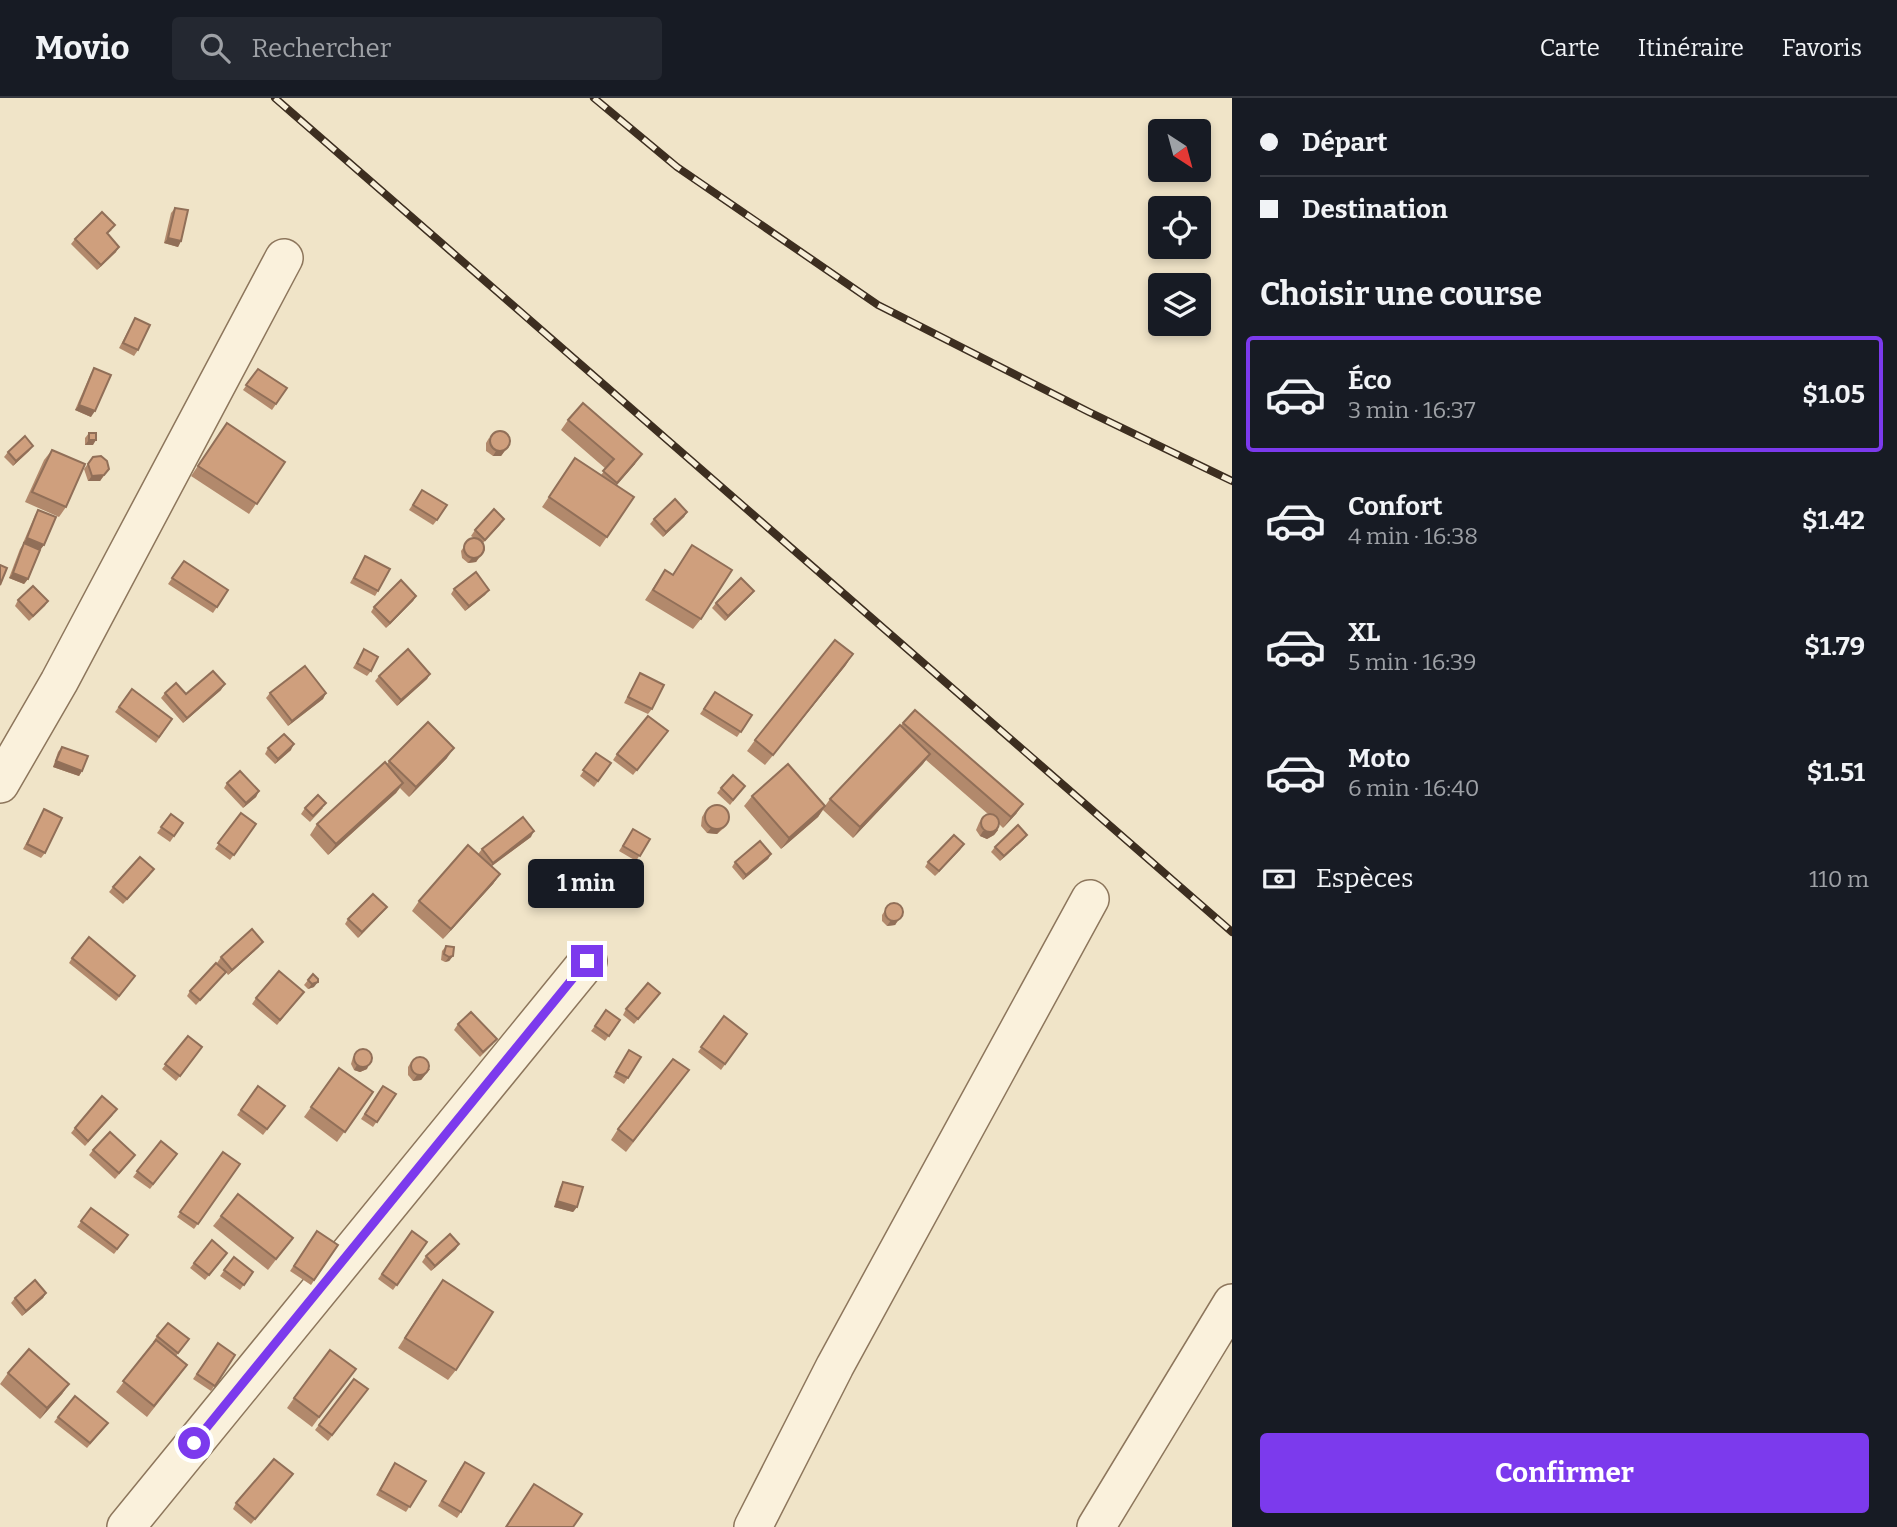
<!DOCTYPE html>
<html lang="fr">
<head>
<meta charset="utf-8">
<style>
	:root { --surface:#171b24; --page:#242831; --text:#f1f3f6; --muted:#9ea1a6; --line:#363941; --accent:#7c3aed }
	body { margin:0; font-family:Bitter,serif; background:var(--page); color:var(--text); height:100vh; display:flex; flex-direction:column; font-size:26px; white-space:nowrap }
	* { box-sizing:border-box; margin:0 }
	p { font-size:23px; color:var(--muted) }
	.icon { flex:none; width:38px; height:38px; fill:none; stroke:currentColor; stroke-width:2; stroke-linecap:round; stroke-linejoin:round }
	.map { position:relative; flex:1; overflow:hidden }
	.sheet { display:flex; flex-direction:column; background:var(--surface); width:665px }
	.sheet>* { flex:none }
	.banner { display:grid; align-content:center; height:154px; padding:0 28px; background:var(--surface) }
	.needle { width:46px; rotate:144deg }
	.fabs { position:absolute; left:1148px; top:21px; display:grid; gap:14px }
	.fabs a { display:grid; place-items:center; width:63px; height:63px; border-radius:7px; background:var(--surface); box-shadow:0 4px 10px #0003; font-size:35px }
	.end { position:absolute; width:32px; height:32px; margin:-16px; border:9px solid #7c3aed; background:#fff; box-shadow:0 0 0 4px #fff }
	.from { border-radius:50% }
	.bubble { position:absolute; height:49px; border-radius:7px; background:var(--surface); box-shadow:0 4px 10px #0003; font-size:23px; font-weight:700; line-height:49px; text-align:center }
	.banner b { display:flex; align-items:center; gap:24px; height:66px; font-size:26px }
	.banner b+b { border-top:2px solid var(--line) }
	.banner i { width:18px; height:18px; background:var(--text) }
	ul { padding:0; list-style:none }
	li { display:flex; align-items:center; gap:21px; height:116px; margin:0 14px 10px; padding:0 14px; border:4px solid transparent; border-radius:7px }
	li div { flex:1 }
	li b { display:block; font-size:26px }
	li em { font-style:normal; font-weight:700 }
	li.current { border-color:var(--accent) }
	li>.icon { width:63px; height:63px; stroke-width:1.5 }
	h2 { padding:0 28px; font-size:32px; line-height:84px }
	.pay { display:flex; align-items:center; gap:18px; height:77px; padding:0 28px; font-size:26px }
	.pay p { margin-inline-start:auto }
	.button { display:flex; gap:14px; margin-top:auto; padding:14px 28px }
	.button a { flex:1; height:80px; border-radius:7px; background:var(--accent); color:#fff; font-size:28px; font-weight:700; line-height:80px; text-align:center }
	header { display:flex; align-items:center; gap:42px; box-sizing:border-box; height:98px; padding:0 35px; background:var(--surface); border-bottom:2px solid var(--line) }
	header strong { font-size:33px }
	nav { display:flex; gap:38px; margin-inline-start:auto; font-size:24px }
	.search { width:490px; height:63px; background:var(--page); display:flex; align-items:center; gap:18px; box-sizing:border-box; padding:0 24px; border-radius:7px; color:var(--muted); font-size:26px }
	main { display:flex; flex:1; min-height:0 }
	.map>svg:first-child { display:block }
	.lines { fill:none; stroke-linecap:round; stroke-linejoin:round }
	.street-casing { stroke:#8d765c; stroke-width:40 }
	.street { stroke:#faf1dc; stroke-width:37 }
	.rail-casing { stroke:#3d2e20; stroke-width:8 }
	.rail { stroke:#f7eed8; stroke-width:5; stroke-dasharray:16; stroke-linecap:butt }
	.wall { fill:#b2896c }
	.shaded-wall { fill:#916f58 }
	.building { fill:#cf9f7d; stroke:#916f58; stroke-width:2 }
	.route { stroke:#7c3aed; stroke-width:9 }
</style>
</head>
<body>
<header>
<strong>Movio</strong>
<div class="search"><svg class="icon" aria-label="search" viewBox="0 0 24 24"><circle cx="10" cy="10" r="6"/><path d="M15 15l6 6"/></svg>Rechercher</div>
<nav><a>Carte</a><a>Itinéraire</a><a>Favoris</a></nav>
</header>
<main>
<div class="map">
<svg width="1232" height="1429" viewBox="0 0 1232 1429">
	<rect width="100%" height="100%" fill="#f0e4c8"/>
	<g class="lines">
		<!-- street casing -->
		<g class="street-casing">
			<g id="street">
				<polyline points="0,686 59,584 284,160"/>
				<polyline points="126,1429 588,863"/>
				<polyline points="753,1429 835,1268 1090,801"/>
				<polyline points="1096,1429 1232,1205"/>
			</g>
		</g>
		<!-- street -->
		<use href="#street" class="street"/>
		<!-- rail casing -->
		<g class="rail-casing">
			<g id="rail">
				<polyline points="275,0 1232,834"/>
				<polyline points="594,0 677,69 878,207 1089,314 1232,383"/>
			</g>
		</g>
		<!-- rail -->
		<use href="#rail" class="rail"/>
	</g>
	<!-- wall -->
	<g class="wall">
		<polygon points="175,110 181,143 178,149 164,145 171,115"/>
		<polygon points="112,132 107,136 116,154 97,172 71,146 75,141"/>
		<polygon points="135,220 138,252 134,258 119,250"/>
		<polygon points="94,270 91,319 75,312 91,275"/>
		<polygon points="258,271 287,290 272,312 243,292"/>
		<polygon points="568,322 635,366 616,387 634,399 600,449 542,409 575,360 601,377 606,371 561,332"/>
		<polygon points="227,325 285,364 249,416 191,378"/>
		<polygon points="89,335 93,347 85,347 85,340"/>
		<polygon points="489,340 506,351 501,358 493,358 486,353 486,345"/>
		<polygon points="33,348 29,353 13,368 4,359 8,354"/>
		<polygon points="52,352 66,409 59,419 25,404 44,362"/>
		<polygon points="93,359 109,371 100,383 88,383 84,371"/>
		<polygon points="422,392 437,422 433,427 409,412"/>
		<polygon points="38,412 44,447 40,452 28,481 24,486 9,480 20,451 24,445 23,445 35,417"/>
		<polygon points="687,414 684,419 663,439 650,426 654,421"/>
		<polygon points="501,426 483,445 485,452 476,464 468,465 462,460 461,453 469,441 474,440 471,438 475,432"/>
		<polygon points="692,447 701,521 693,531 645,502 665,472 673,476"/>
		<polygon points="365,458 378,493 375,498 350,485"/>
		<polygon points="184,463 228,492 213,515 168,486"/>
		<polygon points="454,491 489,492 485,497 465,513 451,496"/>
		<polygon points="754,493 750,498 725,523 712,510 716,505"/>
		<polygon points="416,498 413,503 386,530 371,514 374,509"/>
		<polygon points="18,502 48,503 45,508 29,523 15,508"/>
		<polygon points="364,551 371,573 367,578 353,570"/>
		<polygon points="846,567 765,667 747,653 755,642"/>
		<polygon points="640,575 652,611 648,616 624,605"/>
		<polygon points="430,576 427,581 397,608 375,583 379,578"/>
		<polygon points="132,591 172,621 156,645 115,614"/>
		<polygon points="221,592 183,625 161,600 165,595 186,596"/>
		<polygon points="715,594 752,617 737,639 700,616"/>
		<polygon points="270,595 326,595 323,601 288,628 266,600"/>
		<polygon points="903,625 1023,706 1016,716 1003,730 999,726 998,732 994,737 987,741 980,738 976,732 979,725 982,719 988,716 926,662 853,740 823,712 818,719 781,751 744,708 752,698 825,708 830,701"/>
		<polygon points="668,633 633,677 613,662 617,656"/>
		<polygon points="62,649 82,673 79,678 53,669 58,654"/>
		<polygon points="268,650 291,652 275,666 265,656"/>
		<polygon points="596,655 611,665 594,689 580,678"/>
		<polygon points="447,660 409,699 400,690 396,695 328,757 310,737 317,726 387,666 389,663"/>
		<polygon points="227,685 259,693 256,699 243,710 224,690"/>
		<polygon points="745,688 730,707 717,695 721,690"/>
		<polygon points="305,710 323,710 310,724 301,716"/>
		<polygon points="44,711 45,755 41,760 23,751"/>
		<polygon points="705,714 724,730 717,736 707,735 701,728 702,719"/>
		<polygon points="241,715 256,726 230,762 215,751"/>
		<polygon points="171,716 183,725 170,744 157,735"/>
		<polygon points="633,731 650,741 636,763 619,753"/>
		<polygon points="1027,737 1023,742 1000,763 991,754 995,749"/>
		<polygon points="531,739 492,768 500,776 493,786 443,841 412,813 419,803 478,756 482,751"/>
		<polygon points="964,746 935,778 925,769 928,764"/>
		<polygon points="771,756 768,761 743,782 732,769 735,764"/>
		<polygon points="150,777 123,806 109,794 113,789"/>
		<polygon points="890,805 903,816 895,827 887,828 882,823 882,817"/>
		<polygon points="383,814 358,840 345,826 348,821"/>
		<polygon points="446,848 453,858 449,863 445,864 441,862 442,853"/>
		<polygon points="259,849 228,877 226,874 196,907 187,898 190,893 220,868 217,865 221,859"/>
		<polygon points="72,860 135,878 116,903 69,865"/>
		<polygon points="313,876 314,889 308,891 304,887"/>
		<polygon points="660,895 634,926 623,917 626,911"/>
		<polygon points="300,899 277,927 252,906 256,900"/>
		<polygon points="724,918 747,936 721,972 698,954"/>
		<polygon points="620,922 605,943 591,933 595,928"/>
		<polygon points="458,926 493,946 480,959 454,932"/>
		<polygon points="188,938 202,949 176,983 162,971"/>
		<polygon points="356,954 367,971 360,974 354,972 351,966 353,959"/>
		<polygon points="626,957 628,980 624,986 613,979"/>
		<polygon points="411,964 430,971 421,982 413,983 408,977 408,969"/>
		<polygon points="339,970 373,994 337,1044 304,1019"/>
		<polygon points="689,972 626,1054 611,1042 618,1031"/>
		<polygon points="258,988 285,1008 263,1037 237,1017"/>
		<polygon points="383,988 396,996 373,1029 361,1021"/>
		<polygon points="113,1017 85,1048 71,1035 75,1030"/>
		<polygon points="161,1043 177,1056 150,1091 133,1079"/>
		<polygon points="93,1052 135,1057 115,1081 89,1057"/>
		<polygon points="223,1054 240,1066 194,1131 177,1119"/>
		<polygon points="563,1084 577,1109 573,1114 554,1109 560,1089"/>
		<polygon points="91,1110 128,1137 114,1156 77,1129"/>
		<polygon points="221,1118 285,1150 268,1172 213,1128"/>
		<polygon points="317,1133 338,1147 311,1187 290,1173"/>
		<polygon points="412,1133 427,1144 393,1192 378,1181"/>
		<polygon points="456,1151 431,1173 422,1164 426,1158"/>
		<polygon points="227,1155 205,1182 190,1170 194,1165"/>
		<polygon points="234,1159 253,1174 240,1192 220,1178"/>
		<polygon points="435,1192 456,1272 448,1282 398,1250"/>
		<polygon points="46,1195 43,1200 22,1218 11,1205 15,1200"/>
		<polygon points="157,1238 189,1241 176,1258 180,1277 147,1319 116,1294 154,1244 153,1244"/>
		<polygon points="218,1245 235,1257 211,1293 193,1281"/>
		<polygon points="8,1275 69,1286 62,1296 40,1321 0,1286"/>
		<polygon points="348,1281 312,1329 287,1310 294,1300"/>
		<polygon points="354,1281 368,1291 328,1343 315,1332"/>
		<polygon points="58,1319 104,1330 87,1350 54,1324"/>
		<polygon points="395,1365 426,1383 406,1414 376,1397"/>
		<polygon points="461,1369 461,1414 457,1420 438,1408"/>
		<polygon points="293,1376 251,1426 233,1411 236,1405"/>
	</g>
	<!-- shaded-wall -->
	<g class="shaded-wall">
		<polygon points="168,140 181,143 178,149 164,145"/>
		<polygon points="119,149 116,154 97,172 101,167"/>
		<polygon points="79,307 95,313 91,319 75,312"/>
		<polygon points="89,342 96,342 93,347 85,347"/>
		<polygon points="510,346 501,358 493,358 496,353"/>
		<polygon points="33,348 29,353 13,368 16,363"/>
		<polygon points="642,356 635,366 610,395 617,385"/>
		<polygon points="104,377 100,383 88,383 92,378"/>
		<polygon points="687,414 684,419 663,439 666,434"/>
		<polygon points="27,440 44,447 40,452 23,445"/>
		<polygon points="480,458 476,464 468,465 472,460"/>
		<polygon points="13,475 28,481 24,486 9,480"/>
		<polygon points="489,492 485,497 465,513 469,508"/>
		<polygon points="754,493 750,498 725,523 728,518"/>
		<polygon points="416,498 413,503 386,530 390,525"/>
		<polygon points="853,556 846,567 765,667 773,657"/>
		<polygon points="430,576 427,581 397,608 401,602"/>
		<polygon points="225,586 221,592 183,625 187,620"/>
		<polygon points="326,595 323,601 288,628 292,623"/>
		<polygon points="294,646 291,652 275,666 278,661"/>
		<polygon points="454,650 447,660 409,699 416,689"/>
		<polygon points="930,656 923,666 853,740 860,729"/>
		<polygon points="56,663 82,673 79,678 53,669"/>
		<polygon points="403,685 396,695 328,757 336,746"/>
		<polygon points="259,693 256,699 243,710 246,705"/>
		<polygon points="1023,706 1016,716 1003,730 1011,719"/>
		<polygon points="825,708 818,719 781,751 789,740"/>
		<polygon points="727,724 717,736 707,735 711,730"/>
		<polygon points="998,732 994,737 987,741 980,738 983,733"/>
		<polygon points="534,733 531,739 489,770 493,765"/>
		<polygon points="1027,737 1023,742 1000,763 1004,758"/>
		<polygon points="964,746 960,752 935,778 939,773"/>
		<polygon points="771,756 768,761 743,782 746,777"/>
		<polygon points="500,776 493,786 443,841 451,831"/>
		<polygon points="387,809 383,814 358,840 362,834"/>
		<polygon points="891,822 898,822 895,827 887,828"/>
		<polygon points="263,844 259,849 228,877 232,872"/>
		<polygon points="453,858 449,863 445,864 449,859"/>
		<polygon points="318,884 314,889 308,891 312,886"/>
		<polygon points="370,965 367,971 360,974 354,972 357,967"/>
		<polygon points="430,971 421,982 413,983 417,977"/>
		<polygon points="557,1103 577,1109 573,1114 554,1109"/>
		<polygon points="459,1146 456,1151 431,1173 435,1168"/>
		<polygon points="46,1195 43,1200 22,1218 26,1213"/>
		<polygon points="69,1286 62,1296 40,1321 47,1310"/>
	</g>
	<!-- building -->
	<g class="building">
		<polygon points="175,110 188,112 181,143 168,140"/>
		<polygon points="102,114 115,127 107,135 119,149 101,167 75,141"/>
		<polygon points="135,220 150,227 138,252 123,245"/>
		<polygon points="94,270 111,277 95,313 79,307"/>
		<polygon points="258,271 287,290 276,306 246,287"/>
		<polygon points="583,305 642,356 617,385 603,373 614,361 568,322"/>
		<polygon points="227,325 285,364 257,406 198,368"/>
		<circle cx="500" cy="343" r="10"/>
		<rect x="89" y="335" width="7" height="7"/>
		<polygon points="25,338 33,348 16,363 8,354"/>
		<polygon points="52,352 85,366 66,409 32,394"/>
		<polygon points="101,358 107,363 109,371 104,377 92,378 88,366 93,359"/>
		<polygon points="575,360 634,399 607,439 549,399"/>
		<polygon points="422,392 447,407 437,422 413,407"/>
		<polygon points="675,401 687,414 666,434 654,421"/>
		<polygon points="494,411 504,421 485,442 475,432"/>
		<polygon points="38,412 56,419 44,447 27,440"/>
		<circle cx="474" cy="450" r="10"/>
		<polygon points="24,445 40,452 28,481 13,475"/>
		<polygon points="692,447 732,472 701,521 653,492 665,472 673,477"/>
		<polygon points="365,458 390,471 378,493 354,480"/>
		<polygon points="184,463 228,492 217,509 172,480"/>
		<polygon points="0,467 7,470 0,487"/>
		<polygon points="476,474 489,492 469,508 454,491"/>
		<polygon points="741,480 754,493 728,518 716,505"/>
		<polygon points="401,482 416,498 390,525 374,509"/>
		<polygon points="33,488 48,503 33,518 18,502"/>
		<polygon points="835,542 853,556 773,657 755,642"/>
		<polygon points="364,551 378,559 371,573 357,565"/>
		<polygon points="408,551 430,576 401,602 379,578"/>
		<polygon points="305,568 326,595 292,623 270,595"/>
		<polygon points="213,573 225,586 187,620 165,595 176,585 186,596"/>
		<polygon points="640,575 664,587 652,611 628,599"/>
		<polygon points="132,591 172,621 159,639 119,609"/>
		<polygon points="715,594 752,617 741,634 704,611"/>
		<polygon points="915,612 1023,706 1011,719 903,625"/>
		<polygon points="648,618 668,633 637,672 617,656"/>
		<polygon points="428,624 454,650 416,689 389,663"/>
		<polygon points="900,627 930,656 860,729 830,701"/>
		<polygon points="284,636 294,646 278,661 268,650"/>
		<polygon points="62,649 88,658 82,673 56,663"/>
		<polygon points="596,655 611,665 598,683 583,672"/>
		<polygon points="385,664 403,685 336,746 317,726"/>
		<polygon points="788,666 825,708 789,740 752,698"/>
		<polygon points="240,673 259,693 246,705 227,685"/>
		<polygon points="733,677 745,688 733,702 721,690"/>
		<polygon points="318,697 326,705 313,718 305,710"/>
		<circle cx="717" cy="719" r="12"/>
		<polygon points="44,711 62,720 45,755 27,746"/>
		<polygon points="241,715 256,726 234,757 218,745"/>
		<circle cx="990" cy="725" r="9"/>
		<polygon points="171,716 183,725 174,738 161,729"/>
		<polygon points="523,719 534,733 493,765 482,751"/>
		<polygon points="1018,727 1027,737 1004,758 995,749"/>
		<polygon points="633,731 650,741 640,758 623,748"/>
		<polygon points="954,737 964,746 939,773 928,764"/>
		<polygon points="760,743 771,756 746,777 735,764"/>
		<polygon points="468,747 500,776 451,831 419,803"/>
		<polygon points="140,759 154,771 127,801 113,789"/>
		<polygon points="373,796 387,809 362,834 348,821"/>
		<circle cx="894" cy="814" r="9"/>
		<polygon points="252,831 263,844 232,872 221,859"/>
		<polygon points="89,839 135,878 119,898 72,860"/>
		<polygon points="446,848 454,849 453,858 449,859 444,856"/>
		<polygon points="216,865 226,874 200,902 190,893"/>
		<polygon points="279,873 304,894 280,922 256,900"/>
		<polygon points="313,876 318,881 318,884 312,886 308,882"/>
		<polygon points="648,885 660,895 638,921 626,911"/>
		<polygon points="606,912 620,922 609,938 595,928"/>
		<polygon points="471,914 497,941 483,954 458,926"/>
		<polygon points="724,918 747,936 725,966 701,949"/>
		<polygon points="188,938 202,949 180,978 165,966"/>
		<circle cx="363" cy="960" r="9"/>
		<polygon points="629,952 641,959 628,980 616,974"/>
		<circle cx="420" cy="968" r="9"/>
		<polygon points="673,961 689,972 633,1043 618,1031"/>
		<polygon points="339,970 373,994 345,1034 311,1009"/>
		<polygon points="258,988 285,1008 267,1031 241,1012"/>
		<polygon points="383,988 396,996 377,1024 365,1016"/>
		<polygon points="102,998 117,1011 88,1043 75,1030"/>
		<polygon points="110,1034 135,1057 119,1075 93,1052"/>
		<polygon points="161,1043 177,1056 153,1086 137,1073"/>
		<polygon points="223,1054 240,1066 198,1126 180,1114"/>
		<polygon points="563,1084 583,1089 577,1109 557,1103"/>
		<polygon points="238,1096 293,1140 276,1161 221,1118"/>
		<polygon points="91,1110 128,1137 117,1151 81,1123"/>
		<polygon points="317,1133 338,1147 314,1182 294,1168"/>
		<polygon points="412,1133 427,1144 397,1187 382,1176"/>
		<polygon points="450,1136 459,1146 435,1168 426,1158"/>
		<polygon points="212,1142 227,1155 209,1177 194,1165"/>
		<polygon points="234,1159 253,1174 244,1187 224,1172"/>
		<polygon points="35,1182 46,1195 26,1213 15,1200"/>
		<polygon points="443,1182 493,1214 456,1272 405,1240"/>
		<polygon points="168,1225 189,1241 178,1255 157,1238"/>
		<polygon points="156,1242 187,1267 154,1308 123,1283"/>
		<polygon points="218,1245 235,1257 215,1288 197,1276"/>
		<polygon points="29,1251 69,1286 47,1310 8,1275"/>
		<polygon points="330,1252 356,1271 319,1319 294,1300"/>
		<polygon points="354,1281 368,1291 332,1337 319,1327"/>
		<polygon points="75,1298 108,1325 90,1345 58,1319"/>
		<polygon points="274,1361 293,1376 255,1421 236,1405"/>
		<polygon points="465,1364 484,1375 461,1414 442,1403"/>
		<polygon points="395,1365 426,1383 410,1409 380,1392"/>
		<polygon points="534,1386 582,1416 573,1429 506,1429"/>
	</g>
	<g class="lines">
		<!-- route -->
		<polyline class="route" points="194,1345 587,863"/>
	</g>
</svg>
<div class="fabs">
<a><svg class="needle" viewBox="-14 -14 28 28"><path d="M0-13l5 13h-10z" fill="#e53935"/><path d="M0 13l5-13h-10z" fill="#9ea1a6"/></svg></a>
<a><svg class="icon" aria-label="locate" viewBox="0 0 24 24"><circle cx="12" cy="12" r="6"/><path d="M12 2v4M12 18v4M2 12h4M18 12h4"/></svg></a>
<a><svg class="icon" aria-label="layers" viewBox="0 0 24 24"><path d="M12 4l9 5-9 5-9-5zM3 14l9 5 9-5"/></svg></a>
</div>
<i class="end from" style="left:194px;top:1345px"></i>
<i class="end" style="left:587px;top:863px"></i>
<div class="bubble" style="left:528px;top:761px;width:116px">1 min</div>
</div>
<section class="sheet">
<div class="banner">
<b><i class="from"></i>Départ</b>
<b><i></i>Destination</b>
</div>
<h2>Choisir une course</h2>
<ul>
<li class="current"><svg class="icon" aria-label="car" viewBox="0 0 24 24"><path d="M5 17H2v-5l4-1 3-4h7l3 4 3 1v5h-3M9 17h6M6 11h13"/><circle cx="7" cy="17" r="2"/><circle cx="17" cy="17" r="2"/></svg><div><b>Éco</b><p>3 min · 16:37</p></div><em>$1.05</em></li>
<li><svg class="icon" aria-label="car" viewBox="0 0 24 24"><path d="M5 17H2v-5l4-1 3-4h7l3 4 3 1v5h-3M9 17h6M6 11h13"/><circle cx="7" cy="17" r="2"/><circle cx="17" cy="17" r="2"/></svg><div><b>Confort</b><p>4 min · 16:38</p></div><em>$1.42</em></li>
<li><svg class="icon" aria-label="car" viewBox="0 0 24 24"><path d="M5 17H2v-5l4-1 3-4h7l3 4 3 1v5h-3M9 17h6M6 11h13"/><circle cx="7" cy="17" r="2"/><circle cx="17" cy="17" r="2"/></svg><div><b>XL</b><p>5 min · 16:39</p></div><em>$1.79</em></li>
<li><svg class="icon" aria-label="car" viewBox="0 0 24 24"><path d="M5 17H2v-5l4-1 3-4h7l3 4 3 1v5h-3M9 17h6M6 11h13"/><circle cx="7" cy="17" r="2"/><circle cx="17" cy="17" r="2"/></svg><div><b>Moto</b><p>6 min · 16:40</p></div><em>$1.51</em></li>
</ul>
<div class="pay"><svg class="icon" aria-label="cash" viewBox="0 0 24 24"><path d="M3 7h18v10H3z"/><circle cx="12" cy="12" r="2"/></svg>Espèces<p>110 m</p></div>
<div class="button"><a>Confirmer</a></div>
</section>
</main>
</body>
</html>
